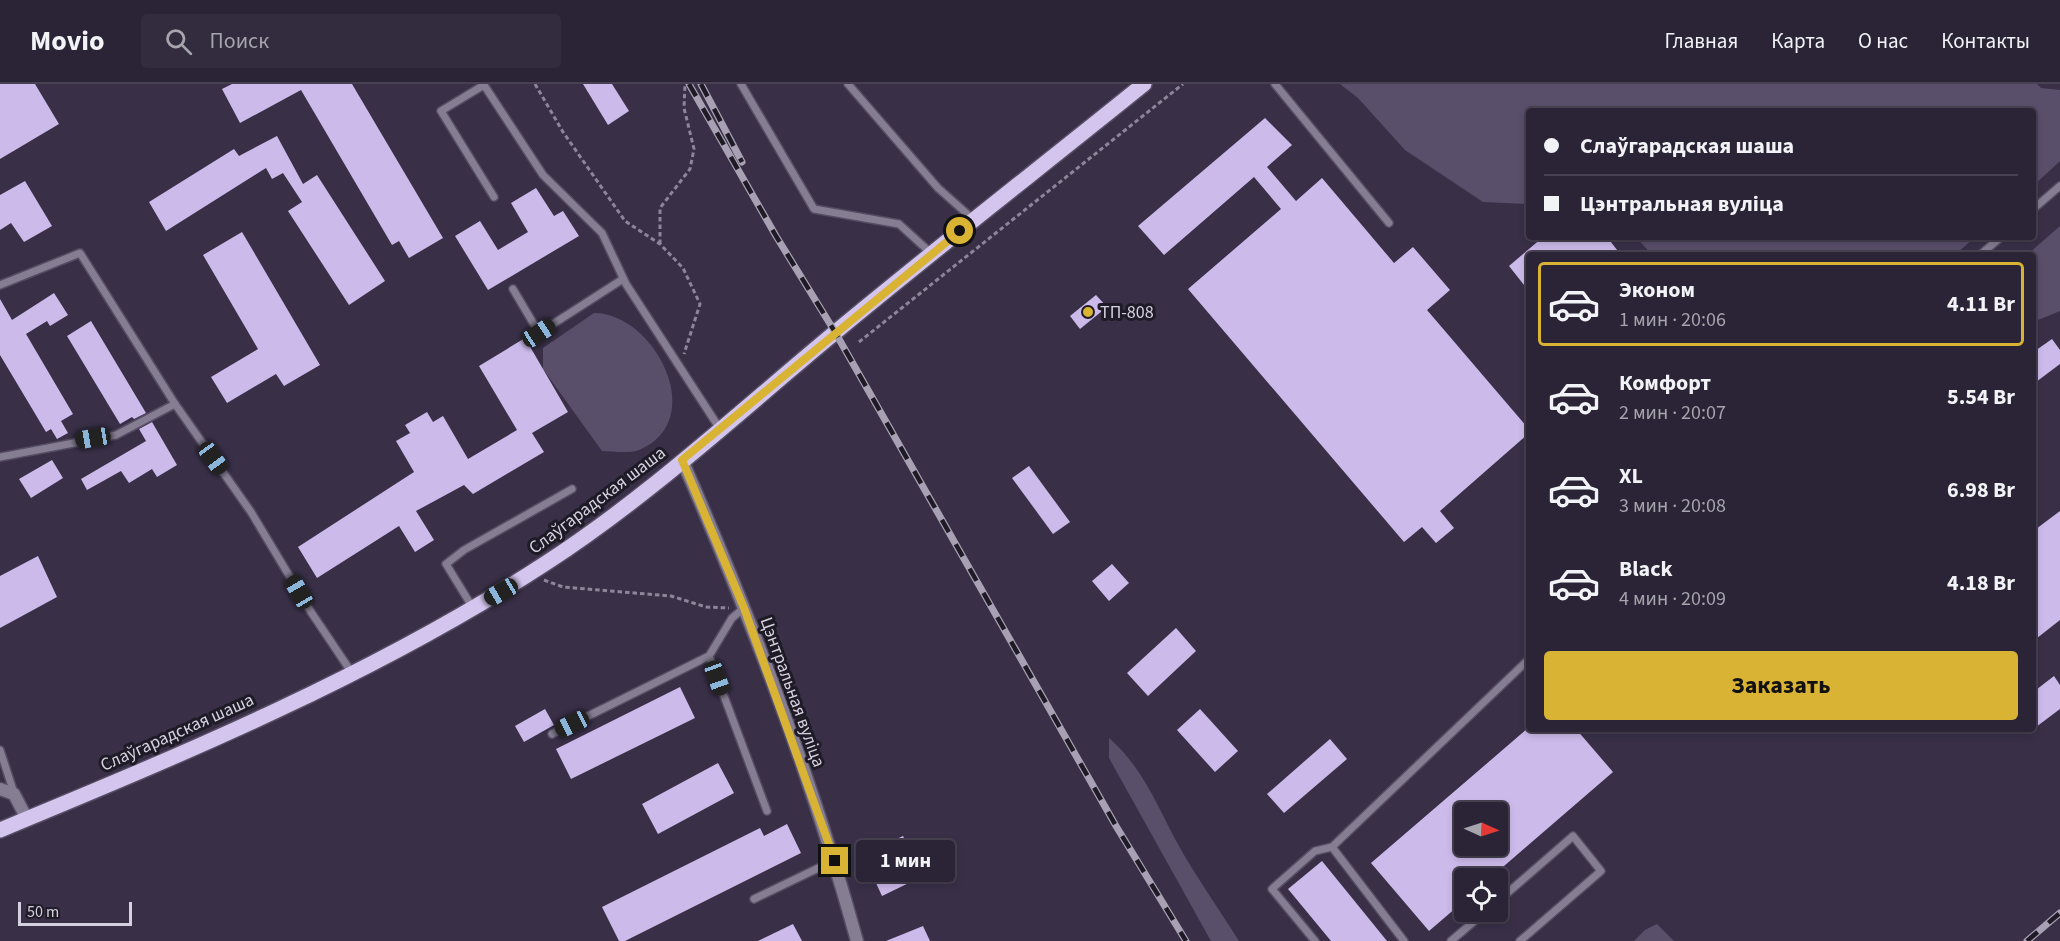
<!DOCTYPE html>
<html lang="ru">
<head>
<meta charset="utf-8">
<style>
	:root { --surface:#2b2436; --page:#332c3e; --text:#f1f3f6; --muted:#a6a4ad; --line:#474151; --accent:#d9b334 }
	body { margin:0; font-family:"Source Sans 3",sans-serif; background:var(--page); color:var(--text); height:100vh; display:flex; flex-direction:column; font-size:22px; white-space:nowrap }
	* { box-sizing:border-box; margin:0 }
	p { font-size:20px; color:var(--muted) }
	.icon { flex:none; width:33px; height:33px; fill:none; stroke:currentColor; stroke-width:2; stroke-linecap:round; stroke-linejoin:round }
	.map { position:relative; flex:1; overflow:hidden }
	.panel { position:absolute; left:1526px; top:168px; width:510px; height:480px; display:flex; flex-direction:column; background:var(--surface); border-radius:6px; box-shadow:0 3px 9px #0003,0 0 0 2px var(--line) }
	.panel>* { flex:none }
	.guide { position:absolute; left:1526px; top:24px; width:510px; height:132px; border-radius:6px; box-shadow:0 3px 9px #0003,0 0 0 2px var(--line); display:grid; align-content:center; height:132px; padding:0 18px; background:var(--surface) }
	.needle { width:39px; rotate:93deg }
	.buttons { position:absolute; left:1454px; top:718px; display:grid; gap:12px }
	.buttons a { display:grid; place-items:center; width:54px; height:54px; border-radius:6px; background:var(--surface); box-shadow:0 3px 9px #0003,0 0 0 2px var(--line); font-size:30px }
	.scale { position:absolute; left:18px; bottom:15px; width:114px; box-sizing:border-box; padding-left:6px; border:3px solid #d6d1e0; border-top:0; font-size:16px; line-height:21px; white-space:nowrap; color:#d6d1e0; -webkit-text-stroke:4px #1f1b26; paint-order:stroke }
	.end { position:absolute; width:27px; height:27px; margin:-14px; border:8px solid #d9b334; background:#111; box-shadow:0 0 0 3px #111 }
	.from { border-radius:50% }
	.bubble { position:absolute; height:42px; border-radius:6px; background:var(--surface); box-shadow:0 3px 9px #0003,0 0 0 2px var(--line); font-size:20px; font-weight:700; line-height:42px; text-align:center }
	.car { position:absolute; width:18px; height:36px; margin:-18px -9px; border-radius:8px; box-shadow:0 0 4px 2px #0007; background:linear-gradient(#222 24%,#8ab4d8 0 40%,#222 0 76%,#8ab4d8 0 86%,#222 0) }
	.guide b { display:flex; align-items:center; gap:21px; height:57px; font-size:22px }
	.guide b+b { border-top:2px solid var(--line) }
	.guide i { width:15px; height:15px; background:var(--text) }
	ul { padding:10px 0 0; list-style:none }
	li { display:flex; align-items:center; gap:18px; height:84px; margin:0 12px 9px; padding:0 6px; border:3px solid transparent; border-radius:6px }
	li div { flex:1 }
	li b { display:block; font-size:22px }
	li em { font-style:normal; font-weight:700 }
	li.active { border-color:var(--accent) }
	li>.icon { width:54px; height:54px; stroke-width:1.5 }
	.primary-button { display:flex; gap:12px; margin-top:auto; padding:12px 18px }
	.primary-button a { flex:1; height:69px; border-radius:6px; background:var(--accent); color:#111; font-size:24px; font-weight:700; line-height:69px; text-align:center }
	header { display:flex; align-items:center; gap:36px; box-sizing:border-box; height:84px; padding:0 30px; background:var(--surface); border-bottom:2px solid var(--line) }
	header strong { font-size:28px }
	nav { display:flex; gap:33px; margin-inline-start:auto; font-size:21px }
	.search { width:420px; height:54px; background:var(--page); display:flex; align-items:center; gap:15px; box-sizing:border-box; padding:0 21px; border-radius:6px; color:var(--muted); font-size:22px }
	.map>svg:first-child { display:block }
	.green { fill:#594f6b }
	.building { fill:#ccbaeb; fill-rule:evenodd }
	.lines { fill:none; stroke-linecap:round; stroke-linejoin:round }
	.lane-casing { stroke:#554d63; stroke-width:10 }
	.street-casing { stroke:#554d63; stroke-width:15 }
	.primary-casing { stroke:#554d63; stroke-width:18 }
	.path { stroke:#8d8699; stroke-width:3; stroke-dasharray:4.5 3; stroke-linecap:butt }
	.lane { stroke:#857d92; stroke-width:7 }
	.street { stroke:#857d92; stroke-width:12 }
	.primary { stroke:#d4c5ee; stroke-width:15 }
	.rail-casing { stroke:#a8a1b3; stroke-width:7 }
	.rail { stroke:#1f1b26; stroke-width:4.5; stroke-dasharray:14; stroke-linecap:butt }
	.route { stroke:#d9b334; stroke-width:8 }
	.poi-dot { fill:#d9b334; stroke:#1f1b26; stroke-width:2 }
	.labels { text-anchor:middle; stroke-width:6; stroke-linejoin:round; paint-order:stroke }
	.poi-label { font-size:18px; fill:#d6d1e0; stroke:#1f1b26; text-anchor:start }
	.street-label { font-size:18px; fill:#d6d1e0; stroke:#1f1b26 }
</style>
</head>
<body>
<header>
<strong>Movio</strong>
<div class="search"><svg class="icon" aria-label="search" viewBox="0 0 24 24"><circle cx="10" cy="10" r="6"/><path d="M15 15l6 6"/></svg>Поиск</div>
<nav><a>Главная</a><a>Карта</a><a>О нас</a><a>Контакты</a></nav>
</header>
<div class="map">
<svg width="2060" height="857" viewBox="0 0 2060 857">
	<rect width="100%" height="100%" fill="#393048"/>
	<!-- green -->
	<g class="green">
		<polygon points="1340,0 2037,0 2041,4 2060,6 2060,77 2033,102 2032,27 1528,27 1528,120 1483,118 1405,66 1358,14"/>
		<polygon points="2060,142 2060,227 2033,238 2032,171 2027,171"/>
		<polygon points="1636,153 1975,153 1955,171 1652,171"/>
		<path d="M594,229C655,229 710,337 639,366C629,370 612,367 602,367L543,285V264Z"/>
		<path d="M1109,654C1146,686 1160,730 1184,771C1201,800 1221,828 1239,857H1211L1109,674Z"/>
		<polygon points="1657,840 1674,857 1634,857 1645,846"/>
	</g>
	<!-- building -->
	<g class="building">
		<polygon points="0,0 35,0 59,40 0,75"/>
		<polygon points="232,0 352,0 443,154 409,174 399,157 392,161 301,6 240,39 222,5"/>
		<polygon points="583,0 612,0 629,27 608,41"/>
		<polygon points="1265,34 1292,61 1267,83 1296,117 1322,94 1394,179 1413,163 1450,206 1427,226 1528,344 1528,350 1440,427 1454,444 1436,459 1422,443 1404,458 1188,205 1281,125 1254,93 1164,171 1138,142"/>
		<polygon points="277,52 303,100 317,91 385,197 349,221 288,127 302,118 283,89 272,95 266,84 166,147 149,118 234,65 239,72"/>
		<polygon points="25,97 52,142 24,158 11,139 0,146 0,111"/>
		<polygon points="536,104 554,132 563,127 579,152 488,206 455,152 480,137 498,166 528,148 511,119"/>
		<polygon points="242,148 320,281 284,302 276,290 227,319 211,293 258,265 203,171"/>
		<polygon points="1543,153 1607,153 1621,171 1528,171 1528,206 1509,182"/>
		<polygon points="54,209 68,231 50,242 47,237 26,250 73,330 61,337 68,349 57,355 51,345 46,348 0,271 0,215 12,236"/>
		<polygon points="1096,211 1107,223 1080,245 1070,232"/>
		<polygon points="91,237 146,329 134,335 132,333 120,340 67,252"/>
		<polygon points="525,254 568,328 532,349 544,368 473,410 464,401 416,427 434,456 415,468 399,442 317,494 298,463 414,388 396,357 410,349 405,341 427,328 433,338 443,332 468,375 517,346 479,282"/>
		<polygon points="2052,255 2060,266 2060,280 2032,301 2032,269"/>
		<polygon points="152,338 177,381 157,393 152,385 129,399 121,387 87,406 81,395 146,357 139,345"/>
		<polygon points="52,376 63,394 31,414 19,395"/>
		<polygon points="1029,382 1070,438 1053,450 1012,394"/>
		<polygon points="2060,427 2060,536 2032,558 2032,448"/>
		<polygon points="38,472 57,513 0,544 0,492"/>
		<polygon points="1112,480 1129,499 1109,517 1092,497"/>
		<polygon points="1176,544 1196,567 1148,612 1127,589"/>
		<polygon points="2054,592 2060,601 2060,625 2032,646 2032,609"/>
		<polygon points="680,603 695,634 571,695 556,665"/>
		<polygon points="545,625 554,641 524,658 515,642"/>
		<polygon points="1200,625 1238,667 1215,688 1177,646"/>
		<path d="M1527,645H1576L1613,688L1489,795H1464V817L1429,847L1371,779ZM1464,729H1497V762H1464Z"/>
		<polygon points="1330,655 1347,675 1284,729 1267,710"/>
		<polygon points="718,679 734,709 658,750 642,720"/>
		<polygon points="787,740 801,769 625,857 619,857 602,823 760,744 764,752"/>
		<polygon points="903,752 915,776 905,781 913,797 882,812 863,771"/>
		<polygon points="1322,777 1387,857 1331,857 1288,805"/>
		<polygon points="793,840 802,857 758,857"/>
		<polygon points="923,842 930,857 886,857"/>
	</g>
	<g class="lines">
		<!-- lane casing -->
		<g class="lane-casing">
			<g id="lane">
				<polyline points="741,0 814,125 899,140 932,170"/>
				<polyline points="848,0 938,104 974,136"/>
				<polyline points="1275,0 1389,139"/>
				<polyline points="494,113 441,27 484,1 543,91 602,149 626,200 720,345"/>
				<polyline points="2032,126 2060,102"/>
				<polyline points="1980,171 2001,153"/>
				<polyline points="0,201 80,169 175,320 251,428 311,528 352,589"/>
				<polyline points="513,205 539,249 623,195"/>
				<polyline points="0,373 116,351 175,320"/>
				<polyline points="473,524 446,480 464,466 572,405"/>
				<polyline points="744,524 732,534 709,572 767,727"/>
				<polyline points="552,650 709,572"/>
				<polyline points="0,666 14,709"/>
				<polyline points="1332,763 1404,857"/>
				<polyline points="754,815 835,776"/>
				<polyline points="1497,818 1573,752 1601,787 1520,857"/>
				<polyline points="1315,857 1272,805 1315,767 1332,763 1528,576"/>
				<polyline points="1451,857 1485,828"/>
			</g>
		</g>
		<!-- street casing -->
		<g class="street-casing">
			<g id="street">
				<path d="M682,376C750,531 812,694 857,857"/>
				<polyline points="0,705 14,710 27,735"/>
			</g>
		</g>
		<!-- primary casing -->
		<g class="primary-casing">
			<path id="primary" d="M0,746C186,669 376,590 546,479C648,413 738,329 832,251C934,166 1040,84 1144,0"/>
		</g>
		<!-- path -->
		<g class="path">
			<polyline points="535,0 563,48 625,137 660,160 683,184 700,220 684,270"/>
			<polyline points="660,160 660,124 690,85 694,65 684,24 685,0"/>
			<polyline points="859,258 1183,0"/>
			<polyline points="544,496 563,503 671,512 706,523 729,524"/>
		</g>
		<!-- lane -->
		<use href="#lane" class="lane"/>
		<!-- street -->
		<use href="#street" class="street"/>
		<!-- primary -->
		<use href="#primary" class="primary"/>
		<!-- rail casing -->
		<g class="rail-casing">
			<g id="rail">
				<polyline points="689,0 776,152 835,248 1116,742 1186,857"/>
				<polyline points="701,0 742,78"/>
				<polyline points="2027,857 2060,829"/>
			</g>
		</g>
		<!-- rail -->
		<use href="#rail" class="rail"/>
	</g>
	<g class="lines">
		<!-- route -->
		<polyline class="route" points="835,777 744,524 682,376 960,147"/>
	</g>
	<!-- markers -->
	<circle class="poi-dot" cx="1088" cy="228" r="6"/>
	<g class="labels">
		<!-- poi labels -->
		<g class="poi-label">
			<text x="1100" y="234">ТП-808</text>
		</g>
		<!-- street labels -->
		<g class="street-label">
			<text transform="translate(597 416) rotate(-37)" y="6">Слаўгарадская шаша</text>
			<text transform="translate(793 608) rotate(70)" y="6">Цэнтральная вуліца</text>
			<text transform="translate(177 648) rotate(-24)" y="6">Слаўгарадская шаша</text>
		</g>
	</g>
</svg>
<div class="buttons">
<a><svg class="needle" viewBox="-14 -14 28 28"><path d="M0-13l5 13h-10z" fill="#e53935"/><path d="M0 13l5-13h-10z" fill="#a6a4ad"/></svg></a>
<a><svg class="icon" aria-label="locate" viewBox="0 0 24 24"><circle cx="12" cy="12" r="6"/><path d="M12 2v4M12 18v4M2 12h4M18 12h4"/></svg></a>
</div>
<div class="scale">50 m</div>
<i class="end from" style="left:960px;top:147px"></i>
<i class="end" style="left:835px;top:777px"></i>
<div class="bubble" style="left:856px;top:756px;width:99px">1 мин</div>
<i class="car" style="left:539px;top:249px;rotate:57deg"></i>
<i class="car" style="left:93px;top:354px;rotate:261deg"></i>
<i class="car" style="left:213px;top:374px;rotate:144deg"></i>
<i class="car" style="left:299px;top:508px;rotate:330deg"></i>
<i class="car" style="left:501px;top:508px;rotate:240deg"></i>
<i class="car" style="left:717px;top:594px;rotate:160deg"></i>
<i class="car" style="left:572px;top:640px;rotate:244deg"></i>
<div class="guide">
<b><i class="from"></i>Слаўгарадская шаша</b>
<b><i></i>Цэнтральная вуліца</b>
</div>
<section class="panel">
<ul>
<li class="active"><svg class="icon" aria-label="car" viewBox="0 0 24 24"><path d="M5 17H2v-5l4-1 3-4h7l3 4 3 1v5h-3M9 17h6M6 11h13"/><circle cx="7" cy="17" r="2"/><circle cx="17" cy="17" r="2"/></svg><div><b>Эконом</b><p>1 мин · 20:06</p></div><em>4.11 Br</em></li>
<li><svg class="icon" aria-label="car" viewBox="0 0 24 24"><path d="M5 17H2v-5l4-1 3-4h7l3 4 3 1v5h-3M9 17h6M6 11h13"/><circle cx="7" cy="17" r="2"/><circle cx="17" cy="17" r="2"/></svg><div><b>Комфорт</b><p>2 мин · 20:07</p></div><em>5.54 Br</em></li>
<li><svg class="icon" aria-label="car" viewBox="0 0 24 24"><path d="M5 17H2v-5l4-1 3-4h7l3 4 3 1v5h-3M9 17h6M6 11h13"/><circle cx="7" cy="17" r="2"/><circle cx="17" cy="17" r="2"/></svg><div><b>XL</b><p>3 мин · 20:08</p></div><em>6.98 Br</em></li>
<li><svg class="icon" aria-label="car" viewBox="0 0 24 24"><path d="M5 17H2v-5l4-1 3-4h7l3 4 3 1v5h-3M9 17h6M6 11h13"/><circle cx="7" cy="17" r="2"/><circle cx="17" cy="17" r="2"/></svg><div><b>Black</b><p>4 мин · 20:09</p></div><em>4.18 Br</em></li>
</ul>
<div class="primary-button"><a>Заказать</a></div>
</section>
</div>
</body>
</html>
